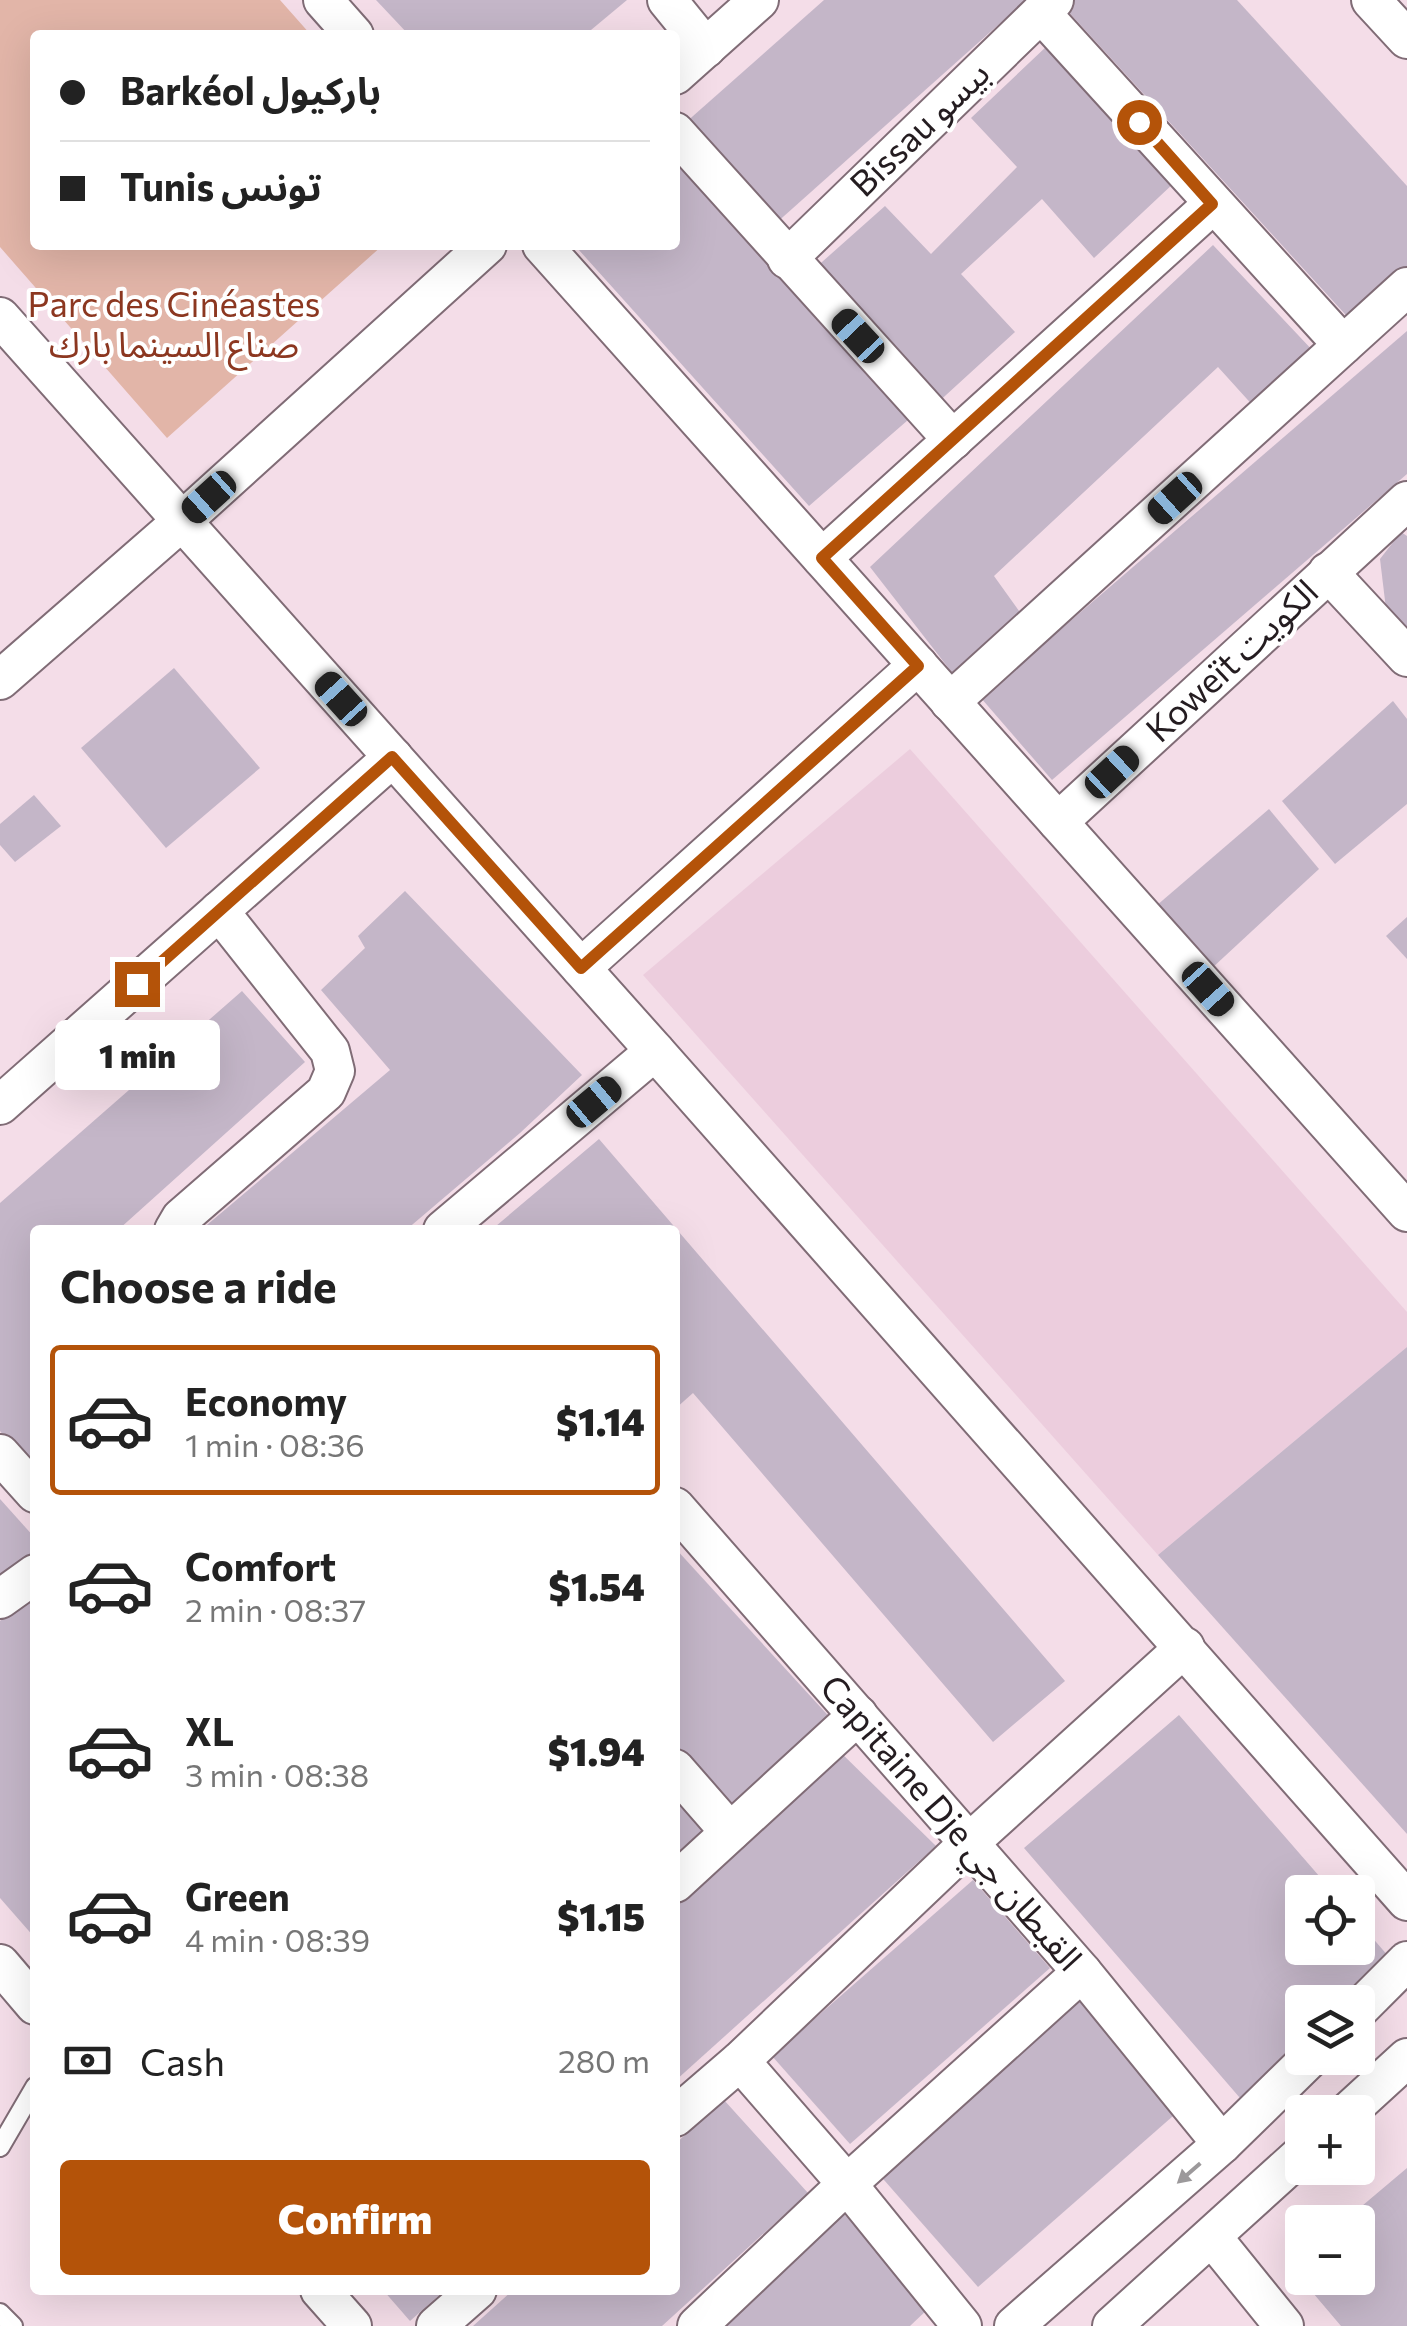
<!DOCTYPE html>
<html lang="en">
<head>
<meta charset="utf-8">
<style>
	:root { --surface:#fff; --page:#f2f2f2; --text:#222; --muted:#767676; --line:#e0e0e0; --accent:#b45309 }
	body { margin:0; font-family:Commissioner,"Noto Sans Arabic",sans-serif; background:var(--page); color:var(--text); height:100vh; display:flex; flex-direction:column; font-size:38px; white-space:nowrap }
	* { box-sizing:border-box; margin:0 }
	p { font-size:32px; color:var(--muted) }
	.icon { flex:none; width:55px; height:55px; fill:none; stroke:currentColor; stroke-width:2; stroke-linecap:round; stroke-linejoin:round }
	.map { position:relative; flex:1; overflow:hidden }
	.panel { position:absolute; left:30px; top:1225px; width:650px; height:1070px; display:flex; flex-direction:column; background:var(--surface); border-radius:10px; box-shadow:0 10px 40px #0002 }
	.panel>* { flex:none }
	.top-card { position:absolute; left:30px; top:30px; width:650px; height:220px; border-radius:10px; box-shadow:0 10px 40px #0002; display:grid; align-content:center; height:220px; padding:0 30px; background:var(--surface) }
	.tools { position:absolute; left:1285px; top:1875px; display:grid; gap:20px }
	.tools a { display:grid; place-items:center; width:90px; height:90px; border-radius:10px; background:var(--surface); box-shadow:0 10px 40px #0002; font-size:50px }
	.end { position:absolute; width:45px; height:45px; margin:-22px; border:12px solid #b45309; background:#fff; box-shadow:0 0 0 5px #fff }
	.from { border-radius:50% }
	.bubble { position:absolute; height:70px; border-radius:10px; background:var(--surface); box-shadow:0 10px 40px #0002; font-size:32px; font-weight:800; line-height:70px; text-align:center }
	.car { position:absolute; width:30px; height:60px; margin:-30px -15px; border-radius:12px; box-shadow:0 0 8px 2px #0007; background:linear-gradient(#222 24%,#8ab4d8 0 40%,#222 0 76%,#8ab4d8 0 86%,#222 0) }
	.top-card b { display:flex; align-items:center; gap:35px; height:95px; font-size:38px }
	.top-card b+b { border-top:2px solid var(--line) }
	.top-card i { width:25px; height:25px; background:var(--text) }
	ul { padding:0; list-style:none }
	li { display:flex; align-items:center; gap:30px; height:150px; margin:0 20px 15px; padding:0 10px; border:5px solid transparent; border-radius:10px }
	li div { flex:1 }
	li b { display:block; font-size:38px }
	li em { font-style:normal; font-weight:800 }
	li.selected { border-color:var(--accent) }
	li>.icon { width:90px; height:90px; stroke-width:1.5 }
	h2 { padding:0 30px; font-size:45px; line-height:120px }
	.pay { display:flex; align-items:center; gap:25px; height:110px; padding:0 30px; font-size:38px }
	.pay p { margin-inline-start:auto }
	.cta { display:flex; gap:20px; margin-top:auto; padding:20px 30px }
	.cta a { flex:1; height:115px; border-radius:10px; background:var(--accent); color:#fff; font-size:40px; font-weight:800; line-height:115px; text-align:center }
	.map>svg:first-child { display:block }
	.built { fill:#eccddd }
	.green { fill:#e2b5a8 }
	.building { fill:#c4b6c8 }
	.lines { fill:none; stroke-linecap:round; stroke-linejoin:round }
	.service-casing { stroke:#806c76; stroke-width:22 }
	.minor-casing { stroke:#806c76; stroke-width:42 }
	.service { stroke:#fff; stroke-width:18 }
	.minor { stroke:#fff; stroke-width:38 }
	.oneway { fill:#9c999b }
	.route { stroke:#b45309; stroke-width:12 }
	.labels { text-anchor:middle; stroke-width:8; stroke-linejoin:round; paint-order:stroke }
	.street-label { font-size:35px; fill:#241c20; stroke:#fff }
	.park-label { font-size:35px; fill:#8c3720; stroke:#fff }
</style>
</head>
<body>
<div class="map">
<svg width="1407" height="2326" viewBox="0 0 1407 2326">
	<rect width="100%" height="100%" fill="#f4dde8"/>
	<!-- built -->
	<polygon class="built" points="910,749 1407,1312 1407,1347 1158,1555 643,975"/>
	<!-- green -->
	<polygon class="green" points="0,0 280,0 311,35 35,35 35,245 383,245 167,438 0,247"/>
	<!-- building -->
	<g class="building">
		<polygon points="376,0 627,0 585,35 409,35"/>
		<polygon points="824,0 1026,0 774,225 684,124"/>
		<polygon points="1072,0 1237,0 1407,186 1407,277 1355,325 1064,7"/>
		<polygon points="1048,45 1175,182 1094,258 1042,199 961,274 1015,332 934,406 813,270 885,206 931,254 1017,167 971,118"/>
		<polygon points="675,162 908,420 809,506 578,249 582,245 675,245"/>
		<polygon points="1213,245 1315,353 1256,409 1218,367 994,576 1022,615 957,679 870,567"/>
		<polygon points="1407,331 1407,474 1052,780 981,698"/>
		<polygon points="1401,532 1407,536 1407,633 1386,609 1380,559"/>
		<polygon points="174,668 260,768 166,848 81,748"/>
		<polygon points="1393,701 1407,719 1407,804 1335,864 1282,801"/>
		<polygon points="34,795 61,826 15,862 0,845 0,824"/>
		<polygon points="1269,809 1319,869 1211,969 1156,906"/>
		<polygon points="405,891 582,1075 520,1133 406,1230 201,1230 390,1070 321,990 365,948 358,936"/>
		<polygon points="1407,917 1407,959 1386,936"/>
		<polygon points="242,991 305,1062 118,1230 35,1230 35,1472 0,1431 0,1203"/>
		<polygon points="599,1139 1065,1681 993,1742 693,1393 675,1409 675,1230 499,1230 496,1226"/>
		<polygon points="1407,1347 1407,1834 1158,1555"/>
		<polygon points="0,1499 35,1538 35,1550 0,1581"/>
		<polygon points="675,1548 835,1723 733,1811 675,1744"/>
		<polygon points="35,1590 35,1938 0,1898 0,1621"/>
		<polygon points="1179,1715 1333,1892 1302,1892 1302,1948 1358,1948 1358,1921 1395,1964 1350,2002 1302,2002 1302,2044 1240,2098 1024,1848"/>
		<polygon points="833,1745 936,1846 675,2081 675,1890"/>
		<polygon points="675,1795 711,1834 675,1866"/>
		<polygon points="973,1880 1050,1968 850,2144 772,2056"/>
		<polygon points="1080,1994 1181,2109 978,2287 877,2172"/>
		<polygon points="724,2100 808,2193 662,2326 473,2326 513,2290 675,2290 675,2144"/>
		<polygon points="1407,2168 1407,2326 1341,2326 1291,2267 1302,2257 1302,2278 1358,2278 1358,2222 1343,2222"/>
		<polygon points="843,2213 930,2307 910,2326 719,2326"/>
		<polygon points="383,2290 445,2290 410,2321"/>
	</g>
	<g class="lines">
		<!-- service casing -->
		<g class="service-casing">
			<g id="service">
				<polyline points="0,2147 35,2087"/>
				<polyline points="0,2313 13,2326"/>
			</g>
		</g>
		<!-- minor casing -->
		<g class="minor-casing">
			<g id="minor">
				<polyline points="323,0 354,35"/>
				<polyline points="667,0 706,48"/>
				<polyline points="1371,0 1407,39"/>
				<polyline points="1041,13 1343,345"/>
				<polyline points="675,75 759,0"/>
				<polyline points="675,132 953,440"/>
				<polyline points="542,245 1407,1212"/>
				<polyline points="787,259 1054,0"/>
				<polyline points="0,317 655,1051 1407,1901"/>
				<polyline points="822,558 1213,204"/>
				<polyline points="1328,572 1407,657"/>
				<polyline points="0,680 181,522 487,245"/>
				<polyline points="950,702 1407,287"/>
				<polyline points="1058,822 1407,501"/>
				<polyline points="581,968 918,665"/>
				<polyline points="0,1105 393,757"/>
				<polyline points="174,1230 181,1218 326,1092 335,1071 330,1051 219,911"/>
				<polyline points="443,1230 655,1051"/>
				<polyline points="0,1454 35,1493"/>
				<polyline points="675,1507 1082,1972 1222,2144"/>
				<polyline points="0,1599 35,1574"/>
				<polyline points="675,1769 730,1832"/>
				<polyline points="675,1883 858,1715"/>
				<polyline points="0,1964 35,2005"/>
				<polyline points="1358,2010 1407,1961"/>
				<polyline points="740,2061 847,2184 962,2326"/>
				<polyline points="1348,2112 1407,2058"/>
				<polyline points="675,2117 740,2061 969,1843 1185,1647"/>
				<polyline points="1212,2237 1284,2326"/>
				<polyline points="320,2290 352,2326"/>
				<polyline points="436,2326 477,2290"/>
				<polyline points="697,2326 847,2184 1082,1972"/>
				<polyline points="1014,2326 1222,2144 1310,2058"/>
				<polyline points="1112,2326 1302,2154"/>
			</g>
		</g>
		<!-- service -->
		<use href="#service" class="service"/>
		<!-- minor -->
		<use href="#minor" class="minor"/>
	</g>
	<!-- one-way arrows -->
	<defs><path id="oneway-solid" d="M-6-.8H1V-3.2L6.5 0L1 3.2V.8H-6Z" transform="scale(2.5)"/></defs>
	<use class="oneway" href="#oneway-solid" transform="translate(1189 2173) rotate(139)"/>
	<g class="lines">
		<!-- route -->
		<polyline class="route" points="137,984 392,757 581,968 918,666 822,558 1212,204 1139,122"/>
	</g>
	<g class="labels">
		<!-- street labels -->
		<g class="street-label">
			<text transform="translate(920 129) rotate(-44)" y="12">Bissau بيسو</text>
			<text transform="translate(1232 661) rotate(-43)" y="12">Koweït الكويت</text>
			<text transform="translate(951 1823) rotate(49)" y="12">Capitaine Dje القبطان جي</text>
		</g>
		<!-- park labels -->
		<g class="park-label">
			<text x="174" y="317">Parc des Cinéastes<tspan x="174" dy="40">صناع السينما بارك</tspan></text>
		</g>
	</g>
</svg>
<div class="tools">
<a><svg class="icon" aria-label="locate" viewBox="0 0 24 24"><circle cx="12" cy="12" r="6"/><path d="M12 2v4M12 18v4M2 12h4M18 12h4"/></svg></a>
<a><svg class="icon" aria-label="layers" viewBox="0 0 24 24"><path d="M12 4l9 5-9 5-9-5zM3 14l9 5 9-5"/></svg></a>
<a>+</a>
<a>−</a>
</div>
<i class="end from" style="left:1139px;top:122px"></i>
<i class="end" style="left:137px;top:984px"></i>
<div class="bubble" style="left:55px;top:1020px;width:165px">1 min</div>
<i class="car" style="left:858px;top:336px;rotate:317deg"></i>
<i class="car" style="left:209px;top:497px;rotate:228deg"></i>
<i class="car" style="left:1175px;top:498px;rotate:228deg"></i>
<i class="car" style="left:341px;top:699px;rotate:318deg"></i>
<i class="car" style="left:1112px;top:772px;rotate:47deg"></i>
<i class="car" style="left:1208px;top:989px;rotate:138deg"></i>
<i class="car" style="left:594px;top:1102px;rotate:50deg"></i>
<div class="top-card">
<b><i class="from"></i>Barkéol باركيول</b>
<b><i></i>Tunis تونس</b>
</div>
<section class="panel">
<h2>Choose a ride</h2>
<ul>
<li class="selected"><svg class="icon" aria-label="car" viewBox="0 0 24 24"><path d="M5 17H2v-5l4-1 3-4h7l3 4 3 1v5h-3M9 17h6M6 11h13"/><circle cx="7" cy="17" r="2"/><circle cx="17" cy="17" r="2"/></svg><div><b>Economy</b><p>1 min · 08:36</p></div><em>$1.14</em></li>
<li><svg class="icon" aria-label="car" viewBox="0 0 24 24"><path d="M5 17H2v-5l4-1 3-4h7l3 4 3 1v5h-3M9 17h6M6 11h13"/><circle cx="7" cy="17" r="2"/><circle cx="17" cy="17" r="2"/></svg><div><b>Comfort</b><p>2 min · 08:37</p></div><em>$1.54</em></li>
<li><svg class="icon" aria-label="car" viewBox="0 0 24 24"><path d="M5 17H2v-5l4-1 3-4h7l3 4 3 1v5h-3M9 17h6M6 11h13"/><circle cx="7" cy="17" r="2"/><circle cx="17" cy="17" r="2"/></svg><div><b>XL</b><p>3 min · 08:38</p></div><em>$1.94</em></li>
<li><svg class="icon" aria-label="car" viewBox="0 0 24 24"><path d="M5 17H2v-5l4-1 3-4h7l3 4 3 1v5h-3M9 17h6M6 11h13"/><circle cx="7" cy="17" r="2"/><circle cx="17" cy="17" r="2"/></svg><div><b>Green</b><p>4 min · 08:39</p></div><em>$1.15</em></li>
</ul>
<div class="pay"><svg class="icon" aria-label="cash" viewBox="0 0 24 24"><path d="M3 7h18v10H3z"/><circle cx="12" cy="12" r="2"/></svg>Cash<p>280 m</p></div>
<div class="cta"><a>Confirm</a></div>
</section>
</div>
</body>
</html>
